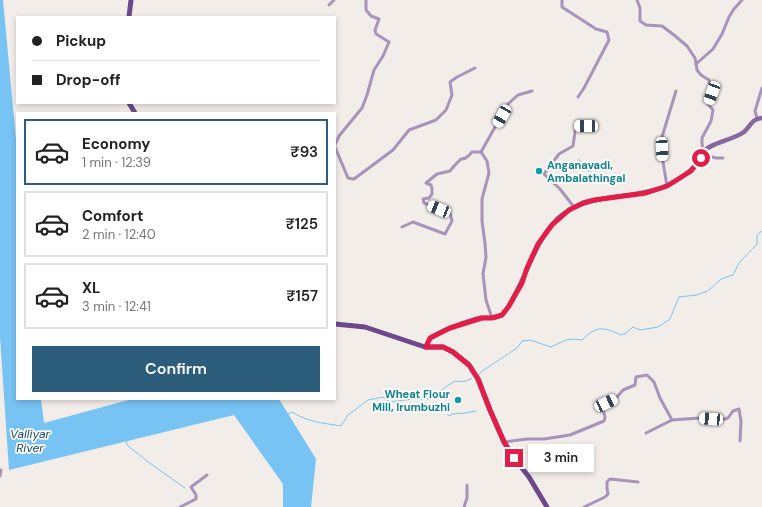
<!DOCTYPE html>
<html lang="en">
<head>
<meta charset="utf-8">
<style>
	:root { --surface:#fff; --page:#f2f2f2; --text:#222; --muted:#767676; --line:#e0e0e0; --accent:#2c5d7b }
	body { margin:0; font-family:"DM Sans",sans-serif; background:var(--page); color:var(--text); height:100vh; display:flex; flex-direction:column; font-size:15px; white-space:nowrap }
	* { box-sizing:border-box; margin:0 }
	p { font-size:13px; color:var(--muted) }
	.icon { flex:none; width:22px; height:22px; fill:none; stroke:currentColor; stroke-width:2; stroke-linecap:round; stroke-linejoin:round }
	.map { position:relative; flex:1; overflow:hidden }
	.sheet { position:absolute; left:16px; top:112px; width:320px; height:288px; display:flex; flex-direction:column; background:var(--surface); border-radius:0px; box-shadow:0 2px 6px #0003 }
	.sheet>* { flex:none }
	.top-card { position:absolute; left:16px; top:16px; width:320px; height:88px; border-radius:0px; box-shadow:0 2px 6px #0003; display:grid; align-content:center; height:88px; padding:0 16px; background:var(--surface) }
	.end { position:absolute; width:18px; height:18px; margin:-9px; border:5px solid #e11d48; background:#fff; box-shadow:0 0 0 2px #fff }
	.from { border-radius:50% }
	.bubble { position:absolute; height:28px; border-radius:0px; background:var(--surface); box-shadow:0 2px 6px #0003; font-size:13px; font-weight:600; line-height:28px; text-align:center }
	.car { position:absolute; width:12px; height:24px; margin:-12px -6px; border-radius:5px; box-shadow:0 0 3px 1px #0007; background:linear-gradient(#fff 24%,#345 0 40%,#fff 0 76%,#345 0 86%,#fff 0) }
	.top-card b { display:flex; align-items:center; gap:14px; height:38px; font-size:15px }
	.top-card b+b { border-top:1px solid var(--line) }
	.top-card i { width:10px; height:10px; background:var(--text) }
	ul { padding:7px 0 0; list-style:none }
	li { display:flex; align-items:center; gap:12px; height:66px; margin:0 8px 6px; padding:0 8px; border:2px solid var(--line); border-radius:0px }
	li div { flex:1 }
	li b { display:block; font-size:15px }
	li em { font-style:normal; font-weight:600 }
	li.selected { border-color:var(--accent) }
	li>.icon { width:36px; height:36px; stroke-width:1.5 }
	.action { display:flex; gap:8px; margin-top:auto; padding:8px 16px }
	.action a { flex:1; height:46px; border-radius:0px; background:var(--accent); color:#fff; font-size:16px; font-weight:600; line-height:46px; text-align:center }
	.map>svg:first-child { display:block }
	.water { fill:#77c3f4 }
	.lines { fill:none; stroke-linecap:round; stroke-linejoin:round }
	.stream { stroke:#77c3f4; stroke-width:1 }
	.minor { stroke:#a894ba; stroke-width:3 }
	.secondary { stroke:#86689e; stroke-width:4.5 }
	.primary { stroke:#6d498a; stroke-width:5 }
	.route { stroke:#e11d48; stroke-width:5 }
	.culture-dot { fill:#0f9aa8; stroke:#fff; stroke-width:1.5 }
	.labels { text-anchor:middle; stroke-width:3.5; stroke-linejoin:round; paint-order:stroke }
	.culture-label { font-size:11px; font-weight:bold; fill:#0d838f; stroke:#fff; text-anchor:start }
	.water-label { font-size:12px; font-style:italic; fill:#1c465f; stroke:#fff }
</style>
</head>
<body>
<div class="map">
<svg width="762" height="507" viewBox="0 0 762 507">
	<rect width="100%" height="100%" fill="#f3edea"/>
	<!-- water -->
	<polygon class="water" points="0,0 3,0 17,150 17,399 41,399 44,423 132,399 279,399 316,459 311,507 283,507 283,484 234,415 9,470 0,337"/>
	<g class="lines">
		<!-- stream -->
		<g class="stream">
			<polyline points="579,159 581,164 585,165 585,168 586,168 587,170 588,171 591,171"/>
			<path d="M479,375L481,372L517,348L522,341L530,340L551,347L566,340L572,339L582,340C597,325 603,327 621,335L626,333L633,327L640,330L658,327L670,319L679,297L696,295L708,291L721,279L733,275L739,263L757,244V235L762,231"/>
			<path d="M288,414L292,412C308,422 323,423 341,426L348,415L368,400L383,397L390,402L412,399H430L447,386L455,381C462,382 466,382 472,378"/>
			<polyline points="448,415 450,416 452,414 465,413 476,411"/>
			<polyline points="126,441 128,446 151,464 185,488"/>
		</g>
		<!-- minor -->
		<g class="minor">
			<polyline points="562,0 562,7 596,29 607,32 609,40 584,88 578,97"/>
			<polyline points="637,0 640,8 640,21 646,25 662,26 674,35 687,46 695,58 697,70 701,75 709,80 712,93 708,104 713,110 711,121 702,138 702,143 703,152"/>
			<polyline points="329,5 334,0"/>
			<polyline points="696,64 713,49 722,34 729,17 734,9 742,0"/>
			<polyline points="757,118 755,111 762,88"/>
			<polyline points="335,145 339,136 362,108 367,95 374,70 383,56 389,42 376,34 375,30 379,19 371,16 366,10 366,0"/>
			<polyline points="335,147 348,178 354,179 393,150 409,130 436,120 446,110 452,95 450,82 457,77 475,68"/>
			<polyline points="481,152 508,104 518,95 532,91"/>
			<polyline points="702,154 716,158 723,158"/>
			<polyline points="667,186 663,162 662,137 676,91"/>
			<polyline points="574,207 560,189 544,174 559,154 573,146 576,125 595,126"/>
			<path d="M402,227L413,222L445,234L452,221L450,213L424,203L423,199L429,198L432,194V189L431,185L426,183L437,174L450,171L454,166L461,159C466,159 469,156 472,152H481L487,161L489,173L482,199V221L485,243L486,257L483,274L486,300L492,318"/>
			<polyline points="646,433 672,420"/>
			<polyline points="504,442 527,439 544,439 570,435 604,421 605,417 602,405 617,397 623,390 635,385 636,377 647,375 654,382 660,398 672,420 700,418 721,420 728,418 733,411 739,409 741,421 740,441"/>
			<polyline points="0,476 1,470"/>
			<polyline points="180,507 196,499 196,495 191,487 207,475"/>
			<polyline points="464,507 467,498 467,485"/>
			<polyline points="584,507 605,497 608,494 607,488 607,482 610,479 638,482"/>
		</g>
		<!-- secondary -->
		<path class="secondary" d="M425,347C427,345 428,341 430,339C436,332 470,320 480,318C488,317 496,320 503,314C508,309 511,302 514,296C529,270 536,240 557,219C587,191 631,201 666,186C674,183 690,172 696,165C697,163 699,160 701,158C702,156 702,154 703,152C710,143 733,140 744,132C751,126 751,119 762,118"/>
		<!-- primary -->
		<g class="primary">
			<polyline points="129,17 131,0"/>
			<polyline points="129,103 135,113"/>
			<polyline points="335,324 365,327 425,347 443,347 453,352 469,365 478,379 490,410 504,442 514,458 529,477 547,507"/>
		</g>
	</g>
	<g class="lines">
		<!-- route -->
		<polyline class="route" points="514,458 504,442 490,410 478,379 469,365 453,352 443,347 426,347 430,338 450,328 482,318 492,318 502,315 509,306 522,283 527,268 538,244 552,225 569,210 583,203 594,200 646,193 667,186 691,171 701,158"/>
	</g>
	<!-- markers -->
	<g class="culture-dot">
		<circle cx="539" cy="171" r="4"/>
		<circle cx="458" cy="400" r="4"/>
	</g>
	<g class="labels">
		<!-- culture labels -->
		<g class="culture-label">
			<text x="547" y="169">Anganavadi,<tspan x="547" dy="13">Ambalathingal</tspan></text>
			<text x="450" y="398" text-anchor="end">Wheat Flour<tspan x="450" dy="13">Mill, Irumbuzhi</tspan></text>
		</g>
		<!-- water labels -->
		<g class="water-label">
			<text x="30" y="438">Valliyar<tspan x="30" dy="14">River</tspan></text>
		</g>
	</g>
</svg>
<i class="end from" style="left:701px;top:158px"></i>
<i class="end" style="left:514px;top:458px"></i>
<div class="bubble" style="left:528px;top:444px;width:66px">3 min</div>
<i class="car" style="left:712px;top:93px;rotate:200deg"></i>
<i class="car" style="left:502px;top:116px;rotate:210deg"></i>
<i class="car" style="left:586px;top:126px;rotate:271deg"></i>
<i class="car" style="left:662px;top:149px;rotate:177deg"></i>
<i class="car" style="left:439px;top:209px;rotate:292deg"></i>
<i class="car" style="left:606px;top:403px;rotate:65deg"></i>
<i class="car" style="left:711px;top:419px;rotate:274deg"></i>
<div class="top-card">
<b><i class="from"></i>Pickup</b>
<b><i></i>Drop-off</b>
</div>
<section class="sheet">
<ul>
<li class="selected"><svg class="icon" aria-label="car" viewBox="0 0 24 24"><path d="M5 17H2v-5l4-1 3-4h7l3 4 3 1v5h-3M9 17h6M6 11h13"/><circle cx="7" cy="17" r="2"/><circle cx="17" cy="17" r="2"/></svg><div><b>Economy</b><p>1 min · 12:39</p></div><em>₹93</em></li>
<li><svg class="icon" aria-label="car" viewBox="0 0 24 24"><path d="M5 17H2v-5l4-1 3-4h7l3 4 3 1v5h-3M9 17h6M6 11h13"/><circle cx="7" cy="17" r="2"/><circle cx="17" cy="17" r="2"/></svg><div><b>Comfort</b><p>2 min · 12:40</p></div><em>₹125</em></li>
<li><svg class="icon" aria-label="car" viewBox="0 0 24 24"><path d="M5 17H2v-5l4-1 3-4h7l3 4 3 1v5h-3M9 17h6M6 11h13"/><circle cx="7" cy="17" r="2"/><circle cx="17" cy="17" r="2"/></svg><div><b>XL</b><p>3 min · 12:41</p></div><em>₹157</em></li>
</ul>
<div class="action"><a>Confirm</a></div>
</section>
</div>
</body>
</html>
